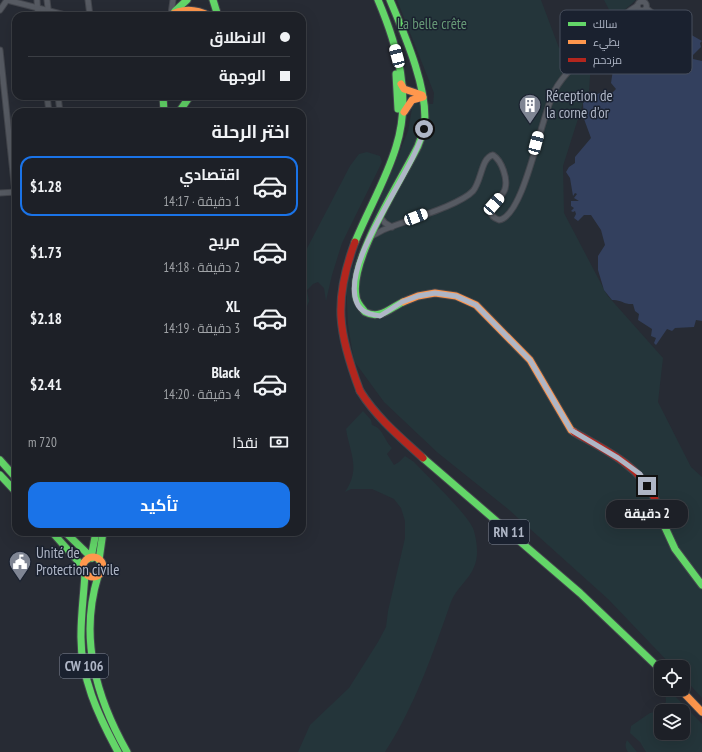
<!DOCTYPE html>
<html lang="ar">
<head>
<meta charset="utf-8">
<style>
	:root { --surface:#1d2027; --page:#2a2d33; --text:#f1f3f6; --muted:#a0a3a7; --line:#3b3e44; --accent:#1a73e8 }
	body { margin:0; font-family:"PT Sans Narrow",Cairo,sans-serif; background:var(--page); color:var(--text); direction:rtl; height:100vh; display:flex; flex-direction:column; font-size:15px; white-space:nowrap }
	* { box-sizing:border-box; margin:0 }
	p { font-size:13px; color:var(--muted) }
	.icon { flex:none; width:22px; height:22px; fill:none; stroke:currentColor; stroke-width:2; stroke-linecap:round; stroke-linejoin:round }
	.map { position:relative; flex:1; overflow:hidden; direction:ltr }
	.side { position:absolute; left:12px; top:108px; width:294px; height:428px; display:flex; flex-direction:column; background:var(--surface); border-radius:12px; box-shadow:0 4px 16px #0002,0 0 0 1px var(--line); direction:rtl }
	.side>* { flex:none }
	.hud { position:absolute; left:12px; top:12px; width:294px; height:88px; border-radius:12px; box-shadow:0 4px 16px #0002,0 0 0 1px var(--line); direction:rtl; display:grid; align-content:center; height:88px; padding:0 16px; background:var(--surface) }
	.buttons { position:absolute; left:654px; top:660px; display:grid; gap:8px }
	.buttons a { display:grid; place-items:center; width:36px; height:36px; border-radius:8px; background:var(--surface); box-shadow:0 4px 16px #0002,0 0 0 1px var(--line); font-size:20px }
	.end { position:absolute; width:18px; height:18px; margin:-9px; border:5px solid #afb6c6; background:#111; box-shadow:0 0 0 2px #111 }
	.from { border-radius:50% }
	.bubble { position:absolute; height:28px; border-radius:12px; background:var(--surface); box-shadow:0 4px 16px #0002,0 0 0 1px var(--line); font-size:13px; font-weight:700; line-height:28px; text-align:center; direction:rtl }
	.car { position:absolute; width:12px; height:24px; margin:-12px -6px; border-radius:5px; box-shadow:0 0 3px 1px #0007; background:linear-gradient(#fff 24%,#345 0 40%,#fff 0 76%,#345 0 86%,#fff 0) }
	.hud b { display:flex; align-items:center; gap:14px; height:38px; font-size:15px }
	.hud b+b { border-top:1px solid var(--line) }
	.hud i { width:10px; height:10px; background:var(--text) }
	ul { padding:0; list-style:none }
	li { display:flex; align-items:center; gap:12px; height:60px; margin:0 8px 6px; padding:0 8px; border:2px solid transparent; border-radius:12px }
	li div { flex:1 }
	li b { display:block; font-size:15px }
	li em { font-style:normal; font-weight:700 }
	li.selected { border-color:var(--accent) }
	li>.icon { width:36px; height:36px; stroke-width:1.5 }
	h2 { padding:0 16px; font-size:18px; line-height:48px }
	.pay { display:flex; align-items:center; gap:10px; height:44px; padding:0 16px; font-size:15px }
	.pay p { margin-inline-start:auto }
	.button { display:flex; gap:8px; margin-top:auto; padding:8px 16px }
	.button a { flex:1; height:46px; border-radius:12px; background:var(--accent); color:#fff; font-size:16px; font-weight:700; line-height:46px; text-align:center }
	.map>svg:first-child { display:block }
	.green { fill:#24353a; fill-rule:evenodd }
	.water { fill:#33405e }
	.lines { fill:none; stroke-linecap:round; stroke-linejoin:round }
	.street-casing { stroke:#43464d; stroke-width:7 }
	.fast-casing { stroke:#43464d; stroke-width:9 }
	.slow-casing { stroke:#43464d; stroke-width:9 }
	.jam-casing { stroke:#43464d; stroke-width:9 }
	.street { stroke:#565a62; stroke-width:5 }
	.fast { stroke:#63d668; stroke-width:7 }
	.slow { stroke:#ff974d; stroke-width:7 }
	.jam { stroke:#b3261e; stroke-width:7 }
	.route { stroke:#afb6c6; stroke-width:5 }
	.labels { text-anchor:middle; stroke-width:3; stroke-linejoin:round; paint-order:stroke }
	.shield { fill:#1a212f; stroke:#828999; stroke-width:1 }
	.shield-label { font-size:14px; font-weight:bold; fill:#afb6c6 }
	.park-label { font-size:15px; fill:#669876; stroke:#1a212f }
	.poi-label { font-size:15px; fill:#afb6c6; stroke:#1a212f; text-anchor:start }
	.key { fill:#1a212f; stroke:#474e5c; stroke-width:1 }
	.key-label { font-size:11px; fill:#afb6c6 }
</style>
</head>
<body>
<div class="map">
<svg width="702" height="752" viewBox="0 0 702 752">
	<rect width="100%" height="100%" fill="#272b34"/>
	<!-- green -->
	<g class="green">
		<polygon points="397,0 541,0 559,48 591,63 589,91 583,103 563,166 564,213 607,295 663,358 658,402 691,467 702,477 702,698 683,677 683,667 673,667 608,599 508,509 438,453 384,402 354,361 348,325 346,283 408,131 413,103 433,104 434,93"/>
		<polygon points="604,0 636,0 614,19"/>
		<polygon points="367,152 380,156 382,162 342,243 332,275 326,301 324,288 318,282 313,284 307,290 309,301 306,309 302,308 302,258 350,166 359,154"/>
		<path d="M363,411L371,420L372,425C383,428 384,440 392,448L387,454L394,465L399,462L405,456L414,462C427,476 470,516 474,531C477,542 479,556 474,567C469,580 456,588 451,602C433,653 415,706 385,752H298L310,725L349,688L378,642L386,627L388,611L405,538V521L401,508L394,499L372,489H351L345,492C361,468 350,454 346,429Z"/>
		<path d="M665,689L672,693L702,724V752H646L640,742L630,733L631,726L650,713L662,711L666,701ZM661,711H683V733H661Z"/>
		<path d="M627,740L637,752H628C625,748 625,744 627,740Z"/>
	</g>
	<!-- water -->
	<path class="water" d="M664,29L677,40L680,39L678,30L688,33L702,41L700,43L701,47L693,55V59L702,61V321L696,320L694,327L675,328L672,331L667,329L656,345L654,343L656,338L651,336L652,329L638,320L639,314L635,311L633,304C625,305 620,299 612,300L604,290L598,270V256L605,245L601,230L591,215H584L578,221L574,218L576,214L575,211L573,212L571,211L574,208L571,206V201H579L574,198L577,194L575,193L573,196L570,178L566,172L569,167L575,163V157L591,138L584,119L583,103L591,97L604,91L611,94L616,89L611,83L614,63L626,56L641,39Z"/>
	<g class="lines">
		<!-- street casing -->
		<g class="street-casing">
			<g id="street">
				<polyline points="7,0 69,16"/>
				<polyline points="37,0 38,16"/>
				<polyline points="47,0 49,16"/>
				<polyline points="88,0 90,16"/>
				<circle cx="642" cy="6" r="4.5"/>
				<polyline points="646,8 656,16"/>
				<polyline points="0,10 7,0"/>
				<polyline points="171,14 173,0"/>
				<polyline points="0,50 15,192"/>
				<polyline points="47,96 49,112"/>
				<polyline points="58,96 60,112"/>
				<polyline points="0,193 16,192"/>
				<polyline points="381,218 385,223 392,227"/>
				<path d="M372,236L383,230C404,221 459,206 473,191C482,180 481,158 493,155C502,161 508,179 505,189C502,199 480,213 499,220C525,216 541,114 555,90C561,78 571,69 580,59C598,40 614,20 637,6"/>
			</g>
		</g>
		<!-- fast casing -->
		<g class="fast-casing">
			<g id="fast">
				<polyline points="213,0 218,16"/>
				<path d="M390,0C404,33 430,92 424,128C423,134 420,140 418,146C401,181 349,259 356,296C356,302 362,308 365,312C380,320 390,308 403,302"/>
				<polyline points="175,11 187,0"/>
				<polyline points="396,74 398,109"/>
				<polyline points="163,96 164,112"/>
				<polyline points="179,112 190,96"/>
				<path d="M355,242C368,210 386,180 396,147C412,97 398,47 378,0"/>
				<polyline points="423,458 580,593 661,670"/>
				<polyline points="0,460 16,478"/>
				<polyline points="0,475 16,492"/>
				<polyline points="663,523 675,549 702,585"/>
				<polyline points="52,532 84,568"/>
				<polyline points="65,532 92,558"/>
				<polyline points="88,559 92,553 96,532"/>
				<polyline points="99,560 103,532"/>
				<path d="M85,573C84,593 81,614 81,634C80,677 98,715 118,752"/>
				<path d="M98,576C79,638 96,697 127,752"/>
			</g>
		</g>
		<!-- slow casing -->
		<g class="slow-casing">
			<g id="slow">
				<path d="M169,16C182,8 196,9 210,16"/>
				<polyline points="401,84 404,89 422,95"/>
				<polyline points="404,112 412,100 423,97"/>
				<polyline points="403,302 418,296 435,293 456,296 476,305 530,360 571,430 574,432"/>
				<circle cx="93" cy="567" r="10"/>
				<polyline points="680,689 702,712"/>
			</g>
		</g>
		<!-- jam casing -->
		<g class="jam-casing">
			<g id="jam">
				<path d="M355,242C333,301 338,333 360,391"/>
				<path d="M360,391C377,418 400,437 423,458"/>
				<path d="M574,432C603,449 639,465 654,497C658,505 659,515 663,523"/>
			</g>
		</g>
		<!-- street -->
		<use href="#street" class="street"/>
		<!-- fast -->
		<use href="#fast" class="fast"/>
		<!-- slow -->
		<use href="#slow" class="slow"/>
		<!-- jam -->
		<use href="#jam" class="jam"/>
	</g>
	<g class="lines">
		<!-- route -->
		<path class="route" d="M424,129C414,172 339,263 357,303C361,313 371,314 380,316L402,302L418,296L435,293L456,296L476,305L530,360L571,430L618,458L640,474L647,486"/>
	</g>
	<!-- icons -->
	<defs>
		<g id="building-pin" transform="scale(1.15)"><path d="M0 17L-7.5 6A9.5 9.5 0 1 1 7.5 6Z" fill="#7f8593" stroke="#1a212f"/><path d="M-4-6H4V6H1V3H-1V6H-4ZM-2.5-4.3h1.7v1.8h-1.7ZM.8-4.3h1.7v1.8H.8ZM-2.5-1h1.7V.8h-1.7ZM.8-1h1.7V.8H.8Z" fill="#fff"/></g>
		<g id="civic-pin" transform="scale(1.15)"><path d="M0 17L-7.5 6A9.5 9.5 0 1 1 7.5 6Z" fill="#7f8593" stroke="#1a212f"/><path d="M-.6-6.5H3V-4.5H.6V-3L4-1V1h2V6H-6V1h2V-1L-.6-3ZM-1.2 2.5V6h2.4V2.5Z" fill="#fff"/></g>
	</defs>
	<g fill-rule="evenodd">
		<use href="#building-pin" x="530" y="105"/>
		<use href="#civic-pin" x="20" y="562"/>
	</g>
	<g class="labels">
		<!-- shield labels -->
		<g class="shield">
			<rect x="489" y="520" width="40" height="24" rx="3"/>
			<rect x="60" y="654" width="48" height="24" rx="3"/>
		</g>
		<g class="shield-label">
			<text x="509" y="537">RN 11</text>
			<text x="84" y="671">CW 106</text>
		</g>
		<!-- park labels -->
		<g class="park-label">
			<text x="432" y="29">La belle crête</text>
		</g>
		<!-- poi labels -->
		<g class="poi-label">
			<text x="546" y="101">Réception de<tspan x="546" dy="17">la corne d'or</tspan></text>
			<text x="36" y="558">Unité de<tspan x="36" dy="17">Protection civile</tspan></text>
		</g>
	</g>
	<!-- legend -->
	<rect x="560" y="10" width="132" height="64" rx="6" class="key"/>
	<rect x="568" y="22" width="18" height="4" fill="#63d668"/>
	<rect x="568" y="40" width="18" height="4" fill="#ff974d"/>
	<rect x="568" y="58" width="18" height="4" fill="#b3261e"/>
	<g class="key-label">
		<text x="593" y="28">سالك</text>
		<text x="593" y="46">بطيء</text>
		<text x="593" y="64">مزدحم</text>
	</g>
</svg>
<div class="buttons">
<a><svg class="icon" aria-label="locate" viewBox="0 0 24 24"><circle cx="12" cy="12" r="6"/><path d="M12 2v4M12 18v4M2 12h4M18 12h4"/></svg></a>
<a><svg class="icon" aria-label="layers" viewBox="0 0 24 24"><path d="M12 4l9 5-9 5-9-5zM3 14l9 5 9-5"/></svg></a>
</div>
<i class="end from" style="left:424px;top:129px"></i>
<i class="end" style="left:647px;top:486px"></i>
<div class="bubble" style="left:606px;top:500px;width:82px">2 دقيقة</div>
<i class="car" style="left:397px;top:56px;rotate:345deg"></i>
<i class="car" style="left:536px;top:143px;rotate:15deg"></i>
<i class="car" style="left:494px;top:204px;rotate:41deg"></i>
<i class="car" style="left:416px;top:217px;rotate:69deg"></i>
<div class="hud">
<b><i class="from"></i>الانطلاق</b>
<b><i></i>الوجهة</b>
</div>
<section class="side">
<h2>اختر الرحلة</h2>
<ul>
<li class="selected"><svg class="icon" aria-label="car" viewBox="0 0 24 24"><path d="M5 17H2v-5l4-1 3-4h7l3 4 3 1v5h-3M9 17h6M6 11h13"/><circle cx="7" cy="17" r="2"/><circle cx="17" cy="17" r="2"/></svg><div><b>اقتصادي</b><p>1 دقيقة · 14:17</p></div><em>$1.28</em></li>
<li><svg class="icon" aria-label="car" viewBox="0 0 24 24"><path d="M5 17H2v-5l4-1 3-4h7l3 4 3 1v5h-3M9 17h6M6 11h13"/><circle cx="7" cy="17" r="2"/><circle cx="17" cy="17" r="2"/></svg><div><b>مريح</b><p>2 دقيقة · 14:18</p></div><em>$1.73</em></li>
<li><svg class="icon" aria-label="car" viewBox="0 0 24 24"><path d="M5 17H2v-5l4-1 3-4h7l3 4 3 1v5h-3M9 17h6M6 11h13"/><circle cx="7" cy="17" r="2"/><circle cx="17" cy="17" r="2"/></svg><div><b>XL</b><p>3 دقيقة · 14:19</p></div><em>$2.18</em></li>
<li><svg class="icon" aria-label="car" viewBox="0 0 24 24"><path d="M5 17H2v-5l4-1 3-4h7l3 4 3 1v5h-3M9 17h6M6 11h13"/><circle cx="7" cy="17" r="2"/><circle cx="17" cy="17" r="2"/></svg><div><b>Black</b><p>4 دقيقة · 14:20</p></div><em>$2.41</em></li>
</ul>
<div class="pay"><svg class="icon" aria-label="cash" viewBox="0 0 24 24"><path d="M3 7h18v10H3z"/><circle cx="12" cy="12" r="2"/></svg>نقدًا<p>720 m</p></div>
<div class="button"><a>تأكيد</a></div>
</section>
</div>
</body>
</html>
